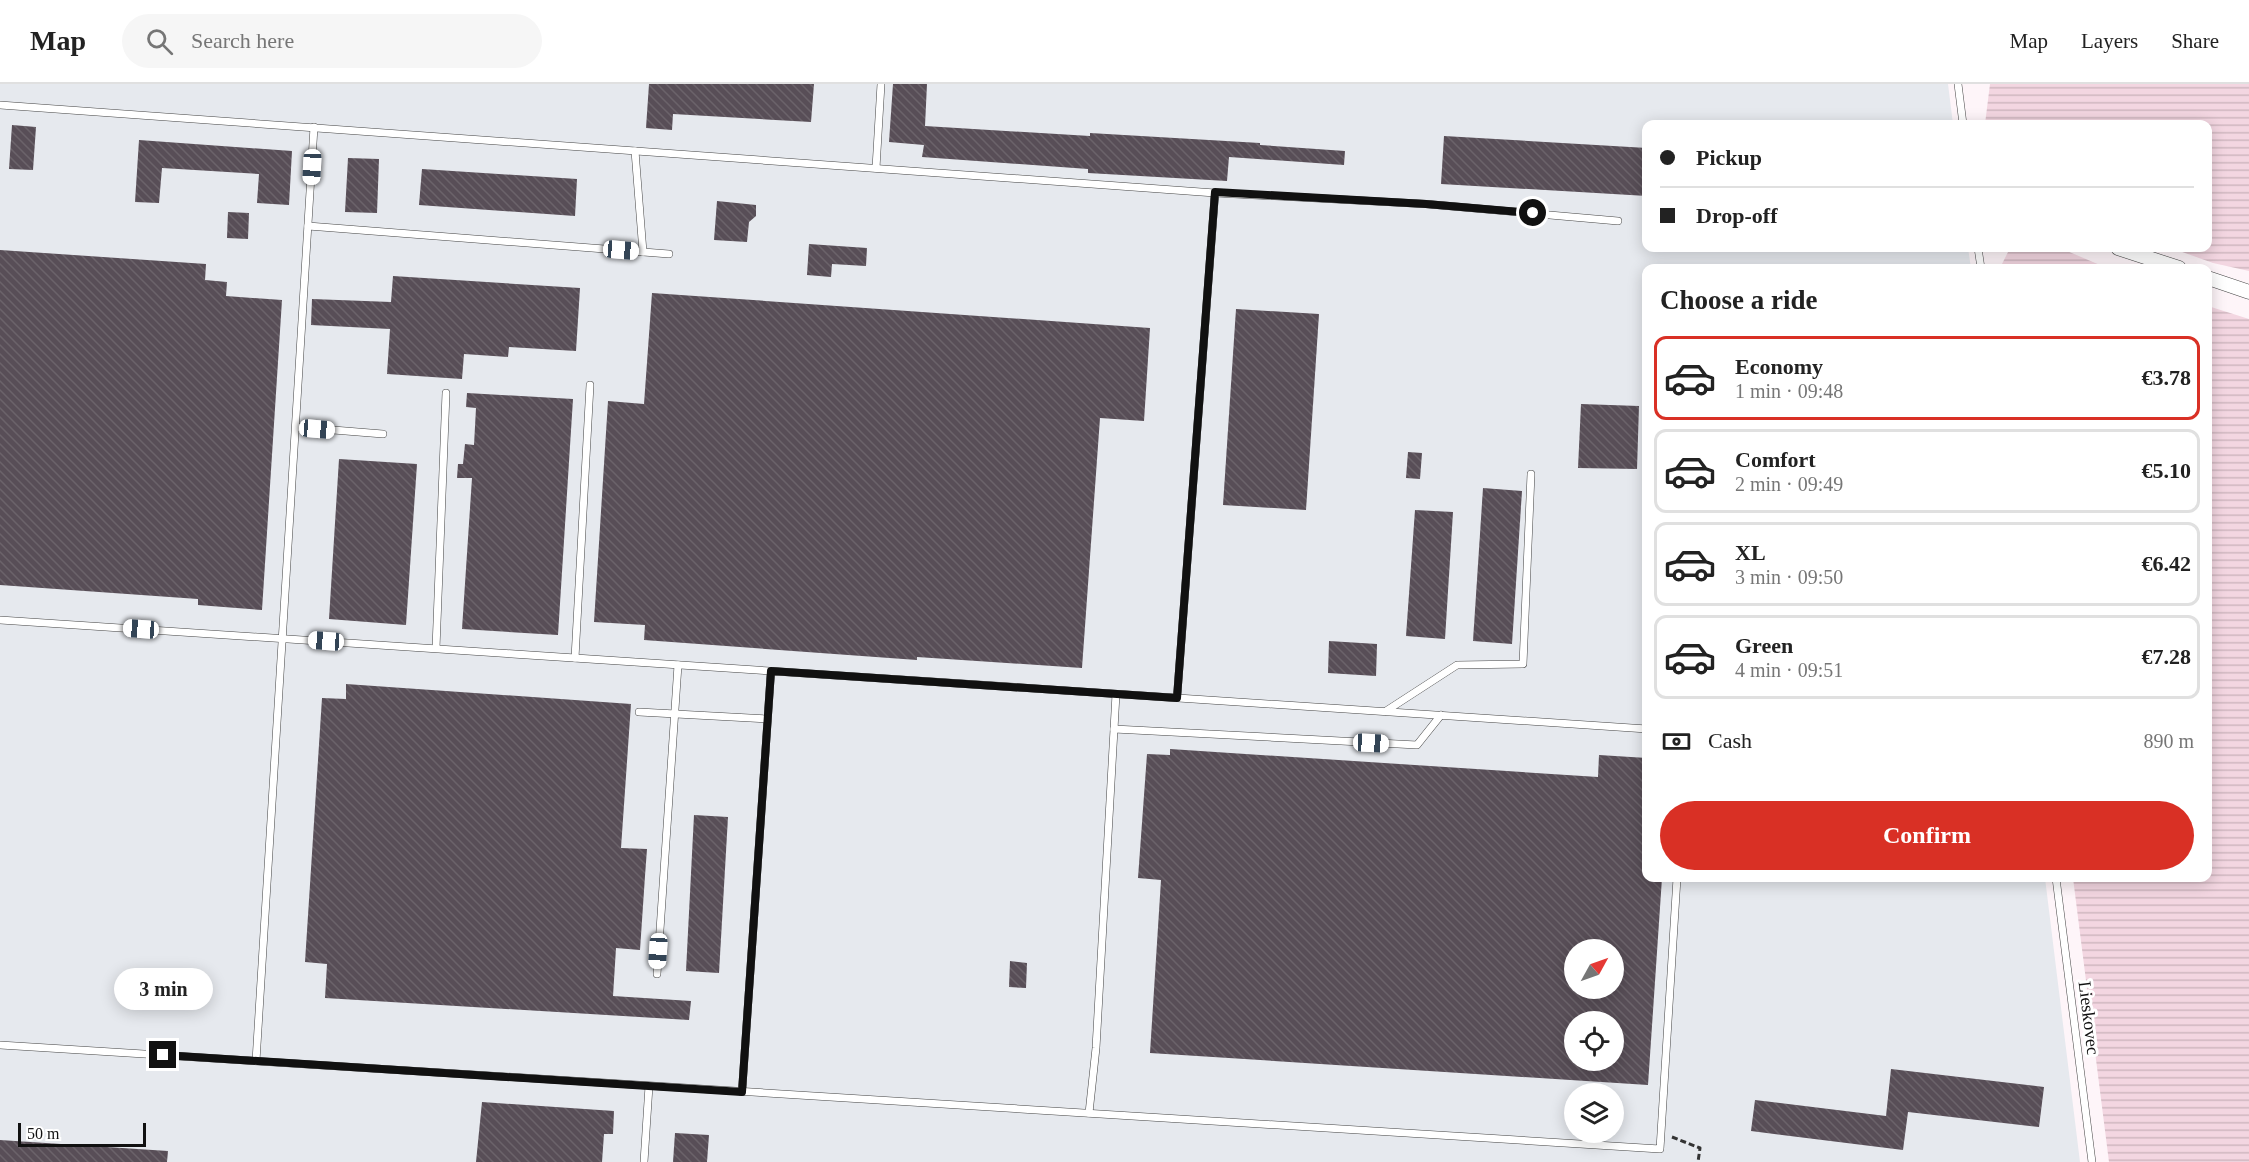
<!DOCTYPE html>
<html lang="en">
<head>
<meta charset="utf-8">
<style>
	:root { --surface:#fff; --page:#f6f6f6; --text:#222; --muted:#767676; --line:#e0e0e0; --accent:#d93025 }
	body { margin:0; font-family:Georgia,serif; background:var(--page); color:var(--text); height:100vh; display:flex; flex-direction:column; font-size:22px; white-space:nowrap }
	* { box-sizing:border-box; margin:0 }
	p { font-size:20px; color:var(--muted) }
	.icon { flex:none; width:33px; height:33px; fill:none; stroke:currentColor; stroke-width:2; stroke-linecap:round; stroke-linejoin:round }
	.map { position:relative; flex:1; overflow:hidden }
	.details { position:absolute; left:1642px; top:180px; width:570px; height:618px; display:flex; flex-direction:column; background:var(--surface); border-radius:12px; box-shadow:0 3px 15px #0003 }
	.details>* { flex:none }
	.top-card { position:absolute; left:1642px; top:36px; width:570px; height:132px; border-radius:12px; box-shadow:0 3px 15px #0003; display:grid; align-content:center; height:132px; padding:0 18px; background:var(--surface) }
	.needle { width:39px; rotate:50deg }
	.buttons { position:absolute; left:1564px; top:855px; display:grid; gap:12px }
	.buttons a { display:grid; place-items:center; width:60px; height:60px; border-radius:50%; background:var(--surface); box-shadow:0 3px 15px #0003; font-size:30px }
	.scale { position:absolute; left:18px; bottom:15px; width:128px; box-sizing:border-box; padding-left:6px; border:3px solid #111; border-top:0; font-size:16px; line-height:21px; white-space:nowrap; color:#111; -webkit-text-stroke:4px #fff; paint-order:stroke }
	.end { position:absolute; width:27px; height:27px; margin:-14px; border:8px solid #111; background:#fff; box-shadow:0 0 0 3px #fff }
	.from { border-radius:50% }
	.bubble { position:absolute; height:42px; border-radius:21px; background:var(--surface); box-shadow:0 3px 15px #0003; font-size:20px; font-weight:600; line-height:42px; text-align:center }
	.car { position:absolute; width:18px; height:36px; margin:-18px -9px; border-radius:8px; box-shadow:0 0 4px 2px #0007; background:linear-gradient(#fff 24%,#345 0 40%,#fff 0 76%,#345 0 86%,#fff 0) }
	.top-card b { display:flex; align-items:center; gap:21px; height:57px; font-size:22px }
	.top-card b+b { border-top:2px solid var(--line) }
	.top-card i { width:15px; height:15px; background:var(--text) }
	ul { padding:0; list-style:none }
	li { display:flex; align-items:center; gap:18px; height:84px; margin:0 12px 9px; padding:0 6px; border:3px solid var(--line); border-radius:12px }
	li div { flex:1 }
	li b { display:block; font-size:22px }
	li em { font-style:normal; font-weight:600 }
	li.selected { border-color:var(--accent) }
	li>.icon { width:54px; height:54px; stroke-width:1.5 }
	h2 { padding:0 18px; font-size:27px; line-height:72px }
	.pay { display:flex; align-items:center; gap:15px; height:66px; padding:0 18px; font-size:22px }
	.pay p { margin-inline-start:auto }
	.action { display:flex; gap:12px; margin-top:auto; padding:12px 18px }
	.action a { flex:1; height:69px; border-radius:36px; background:var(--accent); color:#fff; font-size:24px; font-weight:600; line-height:69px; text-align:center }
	header { display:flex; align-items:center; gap:36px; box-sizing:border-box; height:84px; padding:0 30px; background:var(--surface); border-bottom:2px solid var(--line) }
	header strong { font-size:28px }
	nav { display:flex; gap:33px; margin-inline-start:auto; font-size:21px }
	.search { width:420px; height:54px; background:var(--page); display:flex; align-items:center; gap:15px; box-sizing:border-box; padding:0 21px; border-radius:33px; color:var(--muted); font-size:22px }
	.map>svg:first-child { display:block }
	.industrial { fill:#e6e9ee; fill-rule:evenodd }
	.farmland { fill:url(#farmland-rules) }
	.building { fill:url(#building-back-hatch); fill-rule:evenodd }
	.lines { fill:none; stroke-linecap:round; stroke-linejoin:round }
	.service-casing { stroke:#444; stroke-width:8 }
	.minor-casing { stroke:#444; stroke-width:15 }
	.path { stroke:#333; stroke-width:3; stroke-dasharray:6 3; stroke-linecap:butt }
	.service { stroke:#fff; stroke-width:7 }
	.minor { stroke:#fff; stroke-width:14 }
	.route { stroke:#111; stroke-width:8 }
	.labels { text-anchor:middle; stroke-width:6; stroke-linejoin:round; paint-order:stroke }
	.street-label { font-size:18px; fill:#111; stroke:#fff }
</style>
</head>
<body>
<header>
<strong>Map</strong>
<div class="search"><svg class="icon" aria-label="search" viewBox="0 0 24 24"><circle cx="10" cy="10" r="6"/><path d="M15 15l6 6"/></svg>Search here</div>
<nav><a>Map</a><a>Layers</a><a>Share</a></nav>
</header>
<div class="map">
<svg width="2249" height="1078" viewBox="0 0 2249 1078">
	<defs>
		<pattern id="farmland-rules" width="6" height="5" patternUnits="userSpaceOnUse" patternTransform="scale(1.5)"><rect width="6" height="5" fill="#f3d6e1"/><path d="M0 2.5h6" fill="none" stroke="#cfb7c0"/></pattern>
		<pattern id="building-back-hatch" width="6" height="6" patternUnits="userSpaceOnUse" patternTransform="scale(1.5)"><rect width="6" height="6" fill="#584e57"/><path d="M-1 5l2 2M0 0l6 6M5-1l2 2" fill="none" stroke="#6b636a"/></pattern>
	</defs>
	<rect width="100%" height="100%" fill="#fef5f9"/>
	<!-- industrial -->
	<path class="industrial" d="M0,0H1948L1953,40H1647V164H1968L1971,184H1647V794H2045L2080,1078H0ZM1575,866H1614V904H1575ZM1575,938H1614V976H1575ZM1575,1010H1614V1048H1575Z"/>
	<!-- farmland -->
	<g class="farmland">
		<polygon points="1990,0 2249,0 2249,187 2213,179 2171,164 2208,164 2208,40 1985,40"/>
		<polygon points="2010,164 2060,164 2107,184 2000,184"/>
		<polygon points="2208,222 2249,235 2249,1078 2109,1078 2073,794 2208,794"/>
	</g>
	<!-- building -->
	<g class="building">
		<polygon points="649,0 814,0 811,38 673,30 672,46 646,44"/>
		<polygon points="893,0 927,0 925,42 1090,52 1090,49 1260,59 1260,61 1345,67 1344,81 1229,73 1227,97 1088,89 1088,85 922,73 924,61 889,58"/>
		<polygon points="12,41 36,43 33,86 9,85"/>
		<polygon points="1444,52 1647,64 1647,112 1441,100"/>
		<polygon points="139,56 292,67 289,121 257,119 259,90 162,84 159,119 135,118"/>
		<polygon points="348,74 379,75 377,129 345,128"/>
		<polygon points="422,85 577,95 575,132 419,121"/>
		<polygon points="717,117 756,121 756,132 749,138 747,158 714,156"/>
		<polygon points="228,128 249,129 248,155 227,154"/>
		<polygon points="809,160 867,164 866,182 832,180 831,193 807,191"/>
		<polygon points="0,166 206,180 205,196 227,198 226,212 282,216 262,526 198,521 198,515 0,501"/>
		<polygon points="393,192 580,204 576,267 509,263 508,273 464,270 462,295 387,290 390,245 311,241 312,215 391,218"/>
		<polygon points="652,209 1150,244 1144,337 1100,334 1082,584 917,573 917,576 644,556 645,541 594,538 608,317 644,320"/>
		<polygon points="1236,225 1319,230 1306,426 1223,421"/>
		<polygon points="467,309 573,315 558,551 462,545 472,394 457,394 458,380 463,380 465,360 474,361 476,324 466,323"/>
		<polygon points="1581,320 1639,322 1637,385 1578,384"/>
		<polygon points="1408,368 1422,369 1420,395 1406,394"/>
		<polygon points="339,375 417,380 406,541 329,535"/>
		<polygon points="1483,404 1522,407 1512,560 1473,557"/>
		<polygon points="1415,426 1453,428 1445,555 1406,552"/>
		<polygon points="1329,557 1377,560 1376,592 1328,589"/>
		<polygon points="346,600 631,620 621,764 647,765 645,792 640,866 616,864 613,912 691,917 689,936 325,914 327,880 305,878 322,614 346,615"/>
		<path d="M1170,665L1598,693L1599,671L1647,674V794H1662L1648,1001L1150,969L1161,796L1138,794L1147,670L1170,671ZM1575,866H1614V904H1575ZM1575,938H1614V976H1575Z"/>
		<polygon points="694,731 728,733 719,889 686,887"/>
		<polygon points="1010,877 1027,879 1026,904 1009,903"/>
		<polygon points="1891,985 2044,1003 2039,1043 1908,1028 1903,1066 1751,1047 1755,1016 1886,1032"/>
		<polygon points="482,1018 614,1027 613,1050 604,1050 602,1078 476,1078"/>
		<polygon points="675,1049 709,1051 707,1078 673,1078"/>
		<polygon points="0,1056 168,1067 167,1078 0,1078"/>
	</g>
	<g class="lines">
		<!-- service casing -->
		<g class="service-casing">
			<g id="service">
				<polyline points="1958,0 1963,40"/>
				<polyline points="0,21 1215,109 1426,120 1618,137"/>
				<polyline points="635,67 643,168"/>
				<polyline points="876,84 881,0"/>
				<polyline points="308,142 669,170"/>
				<polyline points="1978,164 1981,184"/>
				<polyline points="296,343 383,350"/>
				<polyline points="0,536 1647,645"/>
				<polyline points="436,564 446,309"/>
				<polyline points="575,574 590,301"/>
				<polyline points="1177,614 1215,109"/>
				<polyline points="1386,627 1457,581 1523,580 1531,390"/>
				<polyline points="639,628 767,635"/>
				<polyline points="1114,645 1417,661 1441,631"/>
				<polyline points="2056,794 2092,1078"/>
				<polyline points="657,890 678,581"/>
				<polyline points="0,961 1660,1065 1677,794"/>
				<polyline points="256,977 314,43"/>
				<polyline points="742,1008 771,587"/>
				<polyline points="1089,1029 1096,964 1116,610"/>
				<polyline points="644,1078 649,1002"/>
			</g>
		</g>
		<!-- minor casing -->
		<g class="minor-casing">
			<g id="minor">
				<polyline points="2118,164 2179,184"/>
				<polyline points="2208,194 2249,208"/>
			</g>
		</g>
		<!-- path -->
		<polyline class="path" points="1672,1053 1700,1064 1698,1078"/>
		<!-- service -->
		<use href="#service" class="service"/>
		<!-- minor -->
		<use href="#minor" class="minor"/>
	</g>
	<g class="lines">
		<!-- route -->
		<polyline class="route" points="163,971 742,1008 771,587 1177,614 1215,108 1426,120 1533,129"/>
	</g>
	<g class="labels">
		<!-- street labels -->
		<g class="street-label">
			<text transform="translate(2089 934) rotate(83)" y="6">Lieskovec</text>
		</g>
	</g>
</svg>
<div class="buttons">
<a><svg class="needle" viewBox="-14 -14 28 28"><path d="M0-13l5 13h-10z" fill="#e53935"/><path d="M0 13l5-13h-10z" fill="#767676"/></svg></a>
<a><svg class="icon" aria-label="locate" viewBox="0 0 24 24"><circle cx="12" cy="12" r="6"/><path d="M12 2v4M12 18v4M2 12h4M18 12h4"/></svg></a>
<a><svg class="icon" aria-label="layers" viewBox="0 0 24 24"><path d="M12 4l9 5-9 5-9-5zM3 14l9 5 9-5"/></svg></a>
</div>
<div class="scale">50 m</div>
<i class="end from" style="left:1533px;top:129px"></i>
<i class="end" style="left:163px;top:971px"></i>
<div class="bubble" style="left:114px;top:884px;width:99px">3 min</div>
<i class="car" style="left:312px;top:83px;rotate:183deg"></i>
<i class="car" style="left:621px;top:166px;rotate:95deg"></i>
<i class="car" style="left:317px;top:345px;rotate:95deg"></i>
<i class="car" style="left:141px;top:545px;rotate:274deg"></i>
<i class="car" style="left:326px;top:557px;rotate:274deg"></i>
<i class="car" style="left:1371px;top:659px;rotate:93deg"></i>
<i class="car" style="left:658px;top:867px;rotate:184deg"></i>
<div class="top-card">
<b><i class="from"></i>Pickup</b>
<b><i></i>Drop-off</b>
</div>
<section class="details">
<h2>Choose a ride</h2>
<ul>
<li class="selected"><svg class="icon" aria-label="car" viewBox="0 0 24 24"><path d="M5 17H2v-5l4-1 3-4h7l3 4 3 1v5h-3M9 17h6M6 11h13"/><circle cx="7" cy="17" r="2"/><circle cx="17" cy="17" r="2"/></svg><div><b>Economy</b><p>1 min · 09:48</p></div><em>€3.78</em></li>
<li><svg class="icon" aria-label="car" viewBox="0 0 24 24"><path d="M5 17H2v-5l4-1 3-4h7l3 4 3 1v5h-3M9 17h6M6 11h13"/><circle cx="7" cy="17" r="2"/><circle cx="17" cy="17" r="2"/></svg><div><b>Comfort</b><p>2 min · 09:49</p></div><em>€5.10</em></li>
<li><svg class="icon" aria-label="car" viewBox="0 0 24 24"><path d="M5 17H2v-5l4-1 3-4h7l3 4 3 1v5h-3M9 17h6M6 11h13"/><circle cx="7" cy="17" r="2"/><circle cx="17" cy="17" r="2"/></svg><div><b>XL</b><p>3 min · 09:50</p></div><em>€6.42</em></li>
<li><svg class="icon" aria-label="car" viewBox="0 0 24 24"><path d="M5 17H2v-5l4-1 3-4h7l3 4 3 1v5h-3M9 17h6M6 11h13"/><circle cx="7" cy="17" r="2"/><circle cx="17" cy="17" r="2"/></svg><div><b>Green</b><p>4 min · 09:51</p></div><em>€7.28</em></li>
</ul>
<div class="pay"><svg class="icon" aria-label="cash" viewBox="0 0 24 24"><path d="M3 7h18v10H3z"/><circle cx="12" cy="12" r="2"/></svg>Cash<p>890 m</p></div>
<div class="action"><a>Confirm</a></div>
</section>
</div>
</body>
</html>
